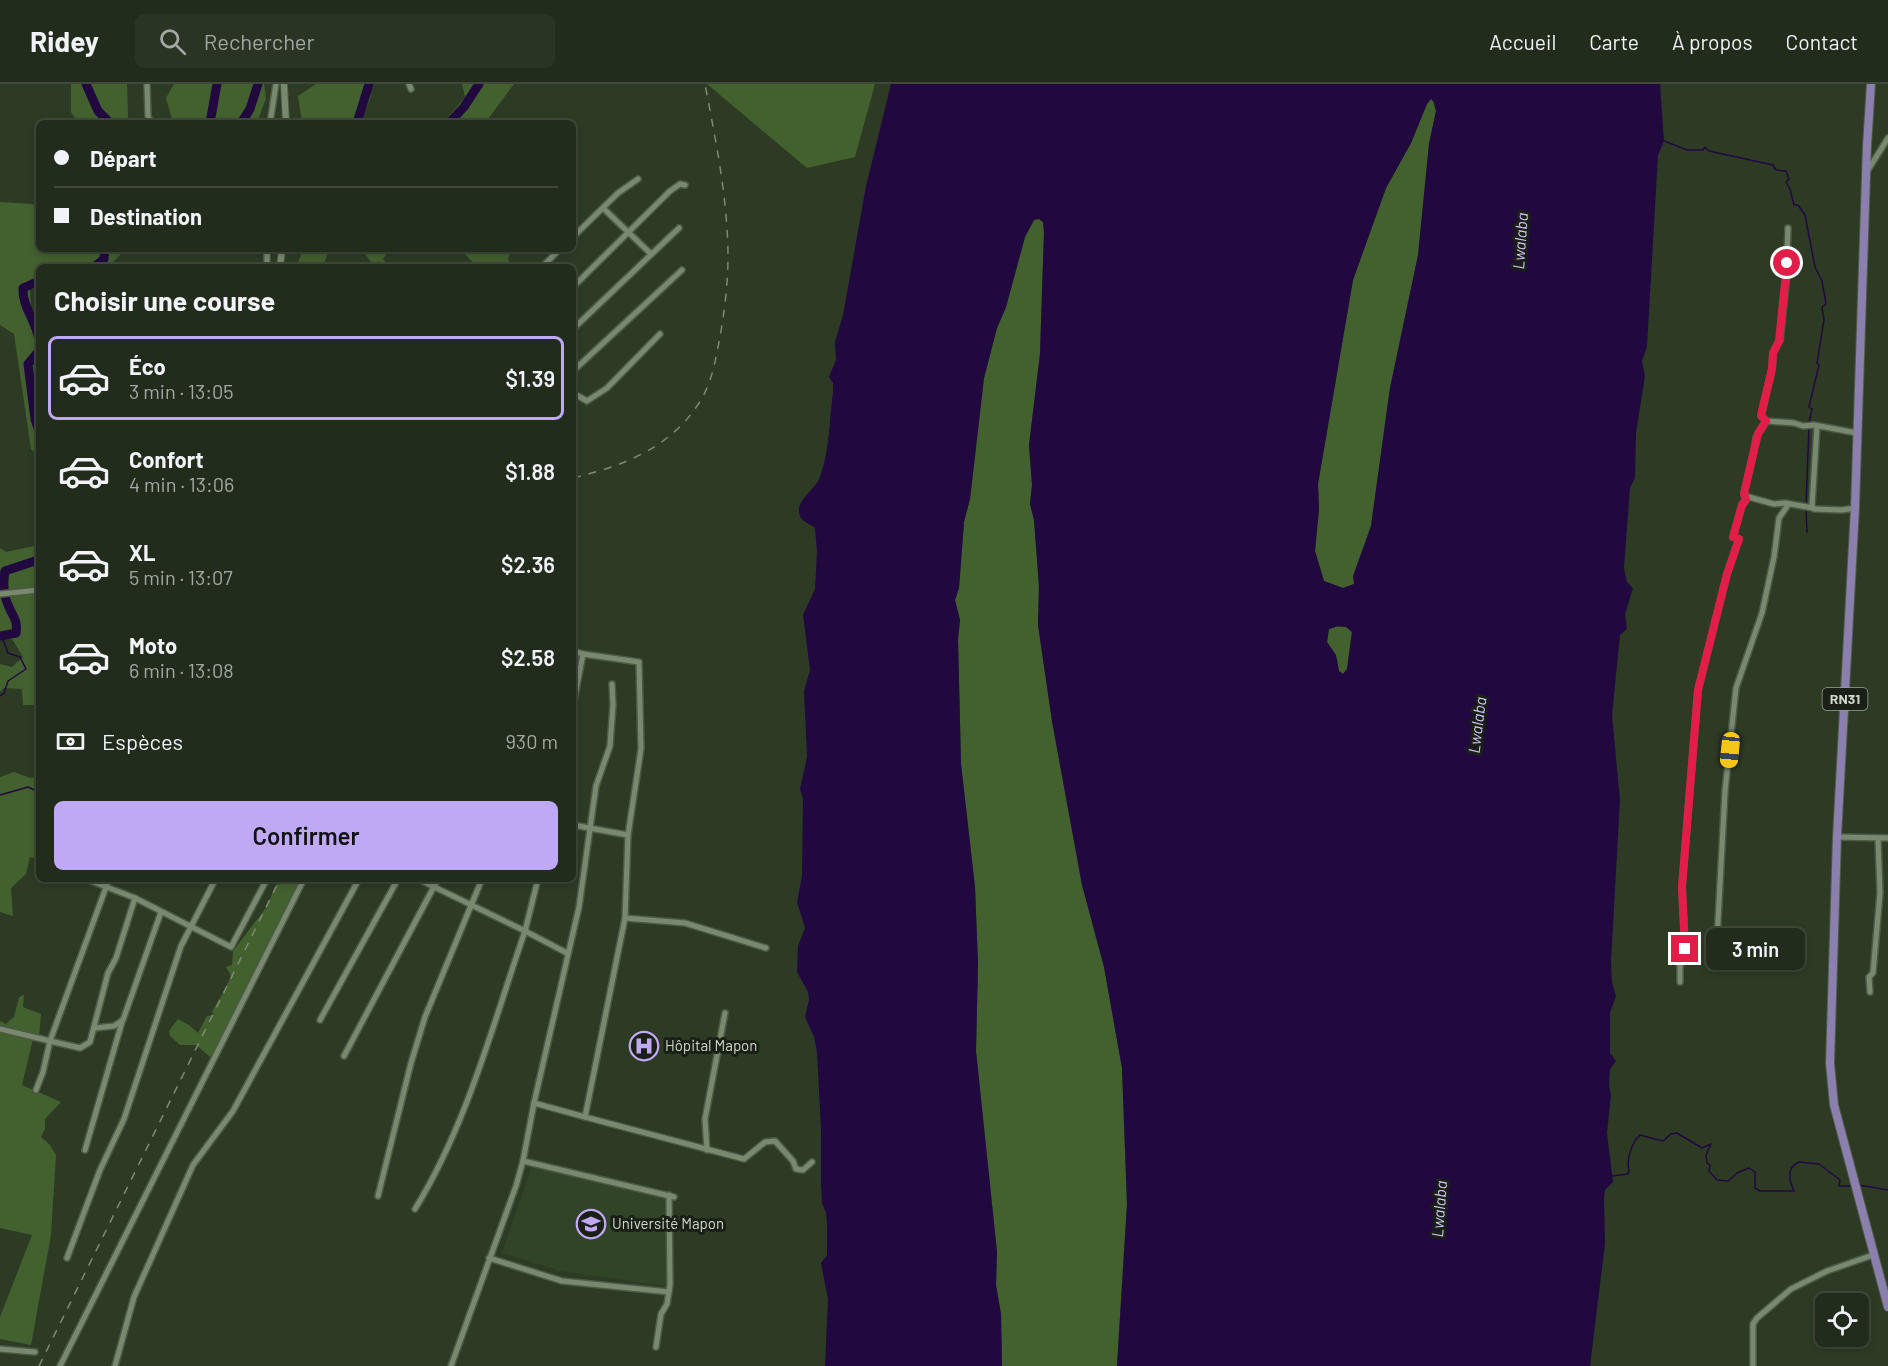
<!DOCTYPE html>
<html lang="fr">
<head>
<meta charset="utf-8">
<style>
	:root { --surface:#222c1c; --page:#2a3425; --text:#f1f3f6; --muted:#a2a7a3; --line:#3f483b; --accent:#bfa9f4 }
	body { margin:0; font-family:Barlow,sans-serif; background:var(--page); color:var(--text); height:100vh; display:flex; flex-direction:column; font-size:22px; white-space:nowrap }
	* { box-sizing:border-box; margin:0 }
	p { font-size:20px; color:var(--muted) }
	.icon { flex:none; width:33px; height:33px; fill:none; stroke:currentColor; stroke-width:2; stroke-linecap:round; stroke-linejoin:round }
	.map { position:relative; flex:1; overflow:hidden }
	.side { position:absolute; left:36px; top:180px; width:540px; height:618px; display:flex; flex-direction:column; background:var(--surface); border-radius:9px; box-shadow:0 3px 9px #0003,0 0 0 2px var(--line) }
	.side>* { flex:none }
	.top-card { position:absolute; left:36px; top:36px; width:540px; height:132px; border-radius:9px; box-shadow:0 3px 9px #0003,0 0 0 2px var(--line); display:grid; align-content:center; height:132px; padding:0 18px; background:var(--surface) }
	.tools { position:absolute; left:1815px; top:1209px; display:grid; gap:12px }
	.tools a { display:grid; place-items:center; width:54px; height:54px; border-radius:9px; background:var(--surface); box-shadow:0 3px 9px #0003,0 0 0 2px var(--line); font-size:30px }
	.end { position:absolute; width:27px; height:27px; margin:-14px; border:8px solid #e11d48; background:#fff; box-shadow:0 0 0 3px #fff }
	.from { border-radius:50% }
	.bubble { position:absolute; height:42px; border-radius:9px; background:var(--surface); box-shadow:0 3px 9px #0003,0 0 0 2px var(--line); font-size:20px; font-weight:600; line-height:42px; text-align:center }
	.car { position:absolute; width:18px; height:36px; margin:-18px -9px; border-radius:8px; box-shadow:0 0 4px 2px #0007; background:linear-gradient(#f5c518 24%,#345 0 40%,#f5c518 0 76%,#345 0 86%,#f5c518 0) }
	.top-card b { display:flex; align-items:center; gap:21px; height:57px; font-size:22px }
	.top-card b+b { border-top:2px solid var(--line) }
	.top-card i { width:15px; height:15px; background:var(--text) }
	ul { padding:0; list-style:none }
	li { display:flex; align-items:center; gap:18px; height:84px; margin:0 12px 9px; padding:0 6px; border:3px solid transparent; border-radius:9px }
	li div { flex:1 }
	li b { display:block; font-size:22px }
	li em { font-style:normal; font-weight:600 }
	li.active { border-color:var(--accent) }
	li>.icon { width:54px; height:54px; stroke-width:1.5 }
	h2 { padding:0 18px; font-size:27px; line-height:72px }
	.pay { display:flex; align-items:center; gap:15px; height:66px; padding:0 18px; font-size:22px }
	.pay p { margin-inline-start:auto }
	.action { display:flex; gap:12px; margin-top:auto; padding:12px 18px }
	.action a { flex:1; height:69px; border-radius:9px; background:var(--accent); color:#111; font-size:24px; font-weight:600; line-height:69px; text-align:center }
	header { display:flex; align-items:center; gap:36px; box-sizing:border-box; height:84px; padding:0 30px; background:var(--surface); border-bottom:2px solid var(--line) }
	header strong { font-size:28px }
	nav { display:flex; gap:33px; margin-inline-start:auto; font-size:21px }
	.search { width:420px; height:54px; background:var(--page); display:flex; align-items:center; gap:15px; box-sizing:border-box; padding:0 21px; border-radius:9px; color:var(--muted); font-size:22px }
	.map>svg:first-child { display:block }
	.built { fill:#324427 }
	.green { fill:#43602f }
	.water { fill:#210940; fill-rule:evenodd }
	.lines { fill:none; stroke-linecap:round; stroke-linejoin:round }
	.stream { stroke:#210940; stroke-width:1.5 }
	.river { stroke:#210940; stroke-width:9 }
	.minor-casing { stroke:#4d5946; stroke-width:8 }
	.tertiary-casing { stroke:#4d5946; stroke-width:8 }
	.primary-casing { stroke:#4d5946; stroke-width:10 }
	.minor { stroke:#798970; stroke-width:5 }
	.tertiary { stroke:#798970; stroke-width:6 }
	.primary { stroke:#8a7fad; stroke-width:8 }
	.rail { stroke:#7e8a78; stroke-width:1.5; stroke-dasharray:8 8; stroke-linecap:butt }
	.route { stroke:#e11d48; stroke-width:8 }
	.labels { text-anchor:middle; stroke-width:6; stroke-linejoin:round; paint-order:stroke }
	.shield { fill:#1a2016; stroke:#99a194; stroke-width:1.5 }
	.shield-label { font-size:14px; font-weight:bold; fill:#cfd8ca }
	.poi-label { font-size:15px; fill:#cfd8ca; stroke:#1a2016; text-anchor:start }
	.water-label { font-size:16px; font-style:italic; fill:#d4c6fc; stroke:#1a2016 }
</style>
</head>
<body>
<header>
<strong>Ridey</strong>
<div class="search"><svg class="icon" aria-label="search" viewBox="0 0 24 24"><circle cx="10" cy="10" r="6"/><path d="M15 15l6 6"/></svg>Rechercher</div>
<nav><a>Accueil</a><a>Carte</a><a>À propos</a><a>Contact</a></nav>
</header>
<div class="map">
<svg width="1888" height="1282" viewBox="0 0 1888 1282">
	<rect width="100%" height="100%" fill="#2d3b25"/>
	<!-- built -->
	<polygon class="built" points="533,1079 671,1112 666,1202 561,1187 502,1169"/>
	<!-- green -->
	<g class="green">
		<polygon points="71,0 127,0 128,33 131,39 78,39 71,28"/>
		<polygon points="174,0 264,0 266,14 257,39 173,39 166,14"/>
		<polygon points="316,0 369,0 371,12 361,39 302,39 298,12"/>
		<polygon points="462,0 514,0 485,39 443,39 465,13"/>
		<polygon points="707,0 875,0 855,73 807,84"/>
		<polygon points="1432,15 1436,27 1429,60 1418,172 1390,304 1371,442 1354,500 1343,504 1324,497 1315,467 1319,425 1318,400 1353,196 1386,104 1411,59 1428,17"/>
		<polygon points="0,118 32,120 39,124 39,165 126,165 108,183 39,183 39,205 30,205 31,226 39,234 39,373 31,365 14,250 0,241"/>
		<polygon points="1039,135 1043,138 1044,148 1040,270 1029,361 1032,401 1030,420 1034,436 1039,502 1038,541 1052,637 1082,801 1104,883 1122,984 1127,1120 1117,1282 1002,1282 1001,1230 996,1201 997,1168 976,967 978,880 975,803 961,680 958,555 960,536 955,516 959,504 964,438 970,415 984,294 997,244 1006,223 1025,153 1034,136"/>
		<polygon points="296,165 303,169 303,165 337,165 328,169 325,177 318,183 297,183 301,170 295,167"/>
		<polygon points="361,165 390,165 383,175 390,183 375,183"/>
		<polygon points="464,165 515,165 510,169 508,175 512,183 522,182 522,183 477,183 465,170"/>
		<polygon points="39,461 39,621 23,621 22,605 4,604 0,608 0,580 12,583 23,573 12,555 0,555 0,464 6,468"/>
		<polygon points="1335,543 1346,543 1352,547 1347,585 1343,590 1339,587 1337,575 1327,559 1329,545"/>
		<polygon points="14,688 30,694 39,693 39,775 30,773 26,790 11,804 13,832 0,828 0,693"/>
		<path d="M281,795H302L218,973L215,977L196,961H180L170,952L169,947L178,935L189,941L198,949L207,932L214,931L212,927C219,916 225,905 231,892L226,883L232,881L233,867L268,821L274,804Z"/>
		<polygon points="24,911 23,923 41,930 39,952 33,955 22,1001 61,1018 45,1035 45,1045 41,1053 50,1061 56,1071 51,1151 31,1261 0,1255 0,1233 32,1151 0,1144 0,937 6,940 14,933 19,913"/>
	</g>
	<!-- water -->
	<path class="water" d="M891,0H1660L1664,57L1658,71L1647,263L1642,277L1645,292L1636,349L1635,394L1630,404L1624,484L1627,498L1633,504L1625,530L1627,545L1620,551L1612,631L1620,716L1611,877L1612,899L1616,912L1610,929V969L1616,977L1610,985L1609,1002L1611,1011L1607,1049L1613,1098L1605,1106L1604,1115L1605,1160L1590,1282H1117L1127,1120L1122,984L1104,883L1082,801L1052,637L1038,541L1039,502L1034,436L1030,420L1032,401L1029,361L1040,270L1044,148L1043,138L1039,135L1034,136L1025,153L1006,223L997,244L984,294L970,415L964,438L959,504L955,516L960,536L958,555L961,680L975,803L978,880L976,967L997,1168L996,1201L1001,1230L1002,1282H825L828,1215L821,1179L827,1171V1140L826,1129L822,1119L821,1100V1045L817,968L814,953L805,933L809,916L808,908L797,888L798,862L805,844L797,818L802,792L803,715L800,705L807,673L804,607L810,586L803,531L815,505L817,468L815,444C809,439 799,437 799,428C798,414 816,405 820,393C830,364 829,337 833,308V299L829,293L836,276L835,258L843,231L866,102ZM1431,15L1434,18L1436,27L1429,60L1418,171L1390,304L1371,442L1353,492L1354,500L1343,504L1324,497L1315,467L1319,425L1318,400L1353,196L1386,104L1411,59L1427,20ZM1338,542L1346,543L1352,548L1347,585L1343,590L1339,587L1336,571L1327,558L1329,545Z"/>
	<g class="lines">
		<!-- stream -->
		<g class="stream">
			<polyline points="1664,57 1687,66 1703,66 1705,63 1709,67 1773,81 1776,86 1786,87 1789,95 1786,98 1790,105 1794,121 1798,121 1805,131 1815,183 1822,197 1826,220 1822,223 1824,236 1817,279 1819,281 1809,323 1812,325 1809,339"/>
			<polyline points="1806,421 1809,343"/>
			<polyline points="1806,426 1807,448"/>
			<polyline points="0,612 4,609 8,597 26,585 20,573 8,569 2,553"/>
			<polyline points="0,711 28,703 39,708"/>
			<path d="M1612,1092L1628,1090L1629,1086C1626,1076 1632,1058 1640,1051L1663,1057L1671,1050L1677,1049L1702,1064L1711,1060L1706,1071L1707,1079L1710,1081L1709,1087L1717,1096L1728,1097L1737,1089L1749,1084L1755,1088V1104L1760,1107H1794C1789,1096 1786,1084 1799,1078L1819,1080L1840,1096L1839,1102H1851"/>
			<polyline points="1859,1101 1888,1106"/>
		</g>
		<!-- river -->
		<g class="river">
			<polyline points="86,0 98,27 110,39"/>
			<polyline points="210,39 217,0"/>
			<polyline points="241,39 250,25 258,0"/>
			<polyline points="357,39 369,0"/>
			<polyline points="449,39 464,23 479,0"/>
			<polyline points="94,183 104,175 105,165"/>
			<path d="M39,197L23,204C22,224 37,237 39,257"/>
			<polyline points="39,267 28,280 35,335 39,347"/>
			<path d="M0,552L16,549C18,536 13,533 8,521C3,510 3,499 5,487L35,477L39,478"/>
		</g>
		<!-- minor casing -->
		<g class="minor-casing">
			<g id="minor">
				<polyline points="409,0 411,5"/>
				<polyline points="147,1 148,32 151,39"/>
				<polyline points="270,39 276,0"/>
				<polyline points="1868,86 1888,54"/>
				<polyline points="603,124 651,170"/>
				<polyline points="1788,144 1786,199 1780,256 1773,269 1772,285 1761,332 1766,337 1794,339 1803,342 1814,341 1857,349"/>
				<polyline points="573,153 618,109 638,95"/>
				<polyline points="267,183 267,165"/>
				<polyline points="447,183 449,183"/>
				<polyline points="542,183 560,165"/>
				<polyline points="573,203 670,107 680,100 685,101"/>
				<polyline points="573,245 679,144"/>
				<polyline points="573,287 682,186"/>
				<polyline points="573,309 587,317 607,304 660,250"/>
				<polyline points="1817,342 1812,422 1814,425 1842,426 1855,424"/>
				<polyline points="1745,412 1774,420 1785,419 1813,424"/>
				<polyline points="0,510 39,506"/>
				<polyline points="573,567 583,570"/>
				<polyline points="573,622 583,570 639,578 641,665 628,751"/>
				<polyline points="573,741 628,751 625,834 585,1033 534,1019 579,823 596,702 610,662 613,621 612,600"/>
				<polyline points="1837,753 1888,754"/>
				<polyline points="86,795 135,814 231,863 267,795"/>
				<polyline points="418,795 525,847 538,795"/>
				<polyline points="625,834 685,839 766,864"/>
				<polyline points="1716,874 1725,707 1736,604 1762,529 1774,473 1779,434 1788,421"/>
				<path d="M1680,898V879L1685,863L1682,803L1698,606L1727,490L1739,455L1733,453L1742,421L1746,416L1744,410C1748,391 1754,371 1756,354C1758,347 1764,343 1766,337"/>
				<polyline points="1870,908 1869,893 1873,889 1880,809 1878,755"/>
				<polyline points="320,936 398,795"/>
				<polyline points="95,944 114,942 123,936 161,828"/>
				<polyline points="0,945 50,957 109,795"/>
				<polyline points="344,972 438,795"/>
				<polyline points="36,1006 43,988 50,957 80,964 90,958 108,889 116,874 135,814"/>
				<polyline points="585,1033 744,1075 765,1058 775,1057 793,1077 796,1085 803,1086 812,1078"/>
				<polyline points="85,1066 122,938"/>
				<polyline points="707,1066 705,1035 725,929"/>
				<polyline points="523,1077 674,1113"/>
				<polyline points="378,1112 411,979 425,933 482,795"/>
				<path d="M415,1125C467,1041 493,940 525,847L567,869"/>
				<polyline points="67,1174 100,1086 124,1035 181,862 215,796"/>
				<polyline points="489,1174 562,1197 669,1208"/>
				<polyline points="656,1263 661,1230 667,1220 670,1201 669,1111"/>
				<polyline points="0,1265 35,1268"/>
				<polyline points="60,1282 304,795"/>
				<polyline points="115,1282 134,1213 193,1081 233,1027 359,795"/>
				<polyline points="451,1282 516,1102 523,1077 534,1019"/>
				<polyline points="1753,1282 1753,1240 1757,1234 1791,1205 1827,1187 1873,1171"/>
			</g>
		</g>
		<!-- tertiary casing -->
		<g class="tertiary-casing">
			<g id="tertiary">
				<polyline points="284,0 286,39"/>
				<polyline points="280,183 282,165"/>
			</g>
		</g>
		<!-- primary casing -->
		<g class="primary-casing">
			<polyline id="primary" points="1871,0 1867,62 1855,424 1837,753 1830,979 1834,1021 1888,1223"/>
		</g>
		<!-- minor -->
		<use href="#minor" class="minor"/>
		<!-- tertiary -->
		<use href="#tertiary" class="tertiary"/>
		<!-- primary -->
		<use href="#primary" class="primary"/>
		<!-- rail -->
		<g class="rail">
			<path d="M573,394C623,382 670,364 699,319C711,301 715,279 719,258C726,221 730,183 727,145C724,96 714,48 705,0"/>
			<polyline points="39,1282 280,795"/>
		</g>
	</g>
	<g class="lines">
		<!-- route -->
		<path class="route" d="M1685,865L1682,803L1698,606L1727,490L1739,455L1733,453L1742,421L1746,416L1744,410C1748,391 1753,371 1757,354C1758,347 1763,343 1766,337L1761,331L1772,285L1773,269L1779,257L1787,179"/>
	</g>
	<!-- icons -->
	<defs>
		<g id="hospital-ring" transform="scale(1.5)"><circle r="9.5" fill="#1a2016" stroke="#bfa9f4" stroke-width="1.5"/><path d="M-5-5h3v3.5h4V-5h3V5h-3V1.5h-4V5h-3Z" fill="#bfa9f4"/></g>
		<g id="university-ring" transform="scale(1.5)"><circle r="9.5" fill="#1a2016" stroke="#bfa9f4" stroke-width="1.5"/><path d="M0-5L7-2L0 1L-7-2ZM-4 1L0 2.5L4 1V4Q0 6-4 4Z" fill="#bfa9f4"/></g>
	</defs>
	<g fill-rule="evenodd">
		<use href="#hospital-ring" x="644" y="962"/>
		<use href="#university-ring" x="591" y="1140"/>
	</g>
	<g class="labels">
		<!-- shield labels -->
		<rect class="shield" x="1822.5" y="604" width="45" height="22" rx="4.5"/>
		<g class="shield-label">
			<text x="1845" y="620">RN31</text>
		</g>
		<!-- poi labels -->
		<g class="poi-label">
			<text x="665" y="967">Hôpital Mapon</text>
			<text x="612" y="1145">Université Mapon</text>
		</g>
		<!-- water labels -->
		<g class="water-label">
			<text transform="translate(1520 157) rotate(-86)" y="6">Lwalaba</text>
			<text transform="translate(1477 641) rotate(-83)" y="6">Lwalaba</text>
			<text transform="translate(1439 1125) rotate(-86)" y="6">Lwalaba</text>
		</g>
	</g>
</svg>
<div class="tools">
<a><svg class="icon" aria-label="locate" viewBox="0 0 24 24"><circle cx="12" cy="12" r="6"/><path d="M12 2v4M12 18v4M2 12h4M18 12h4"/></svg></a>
</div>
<i class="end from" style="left:1787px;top:179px"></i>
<i class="end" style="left:1685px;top:865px"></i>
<div class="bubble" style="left:1706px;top:844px;width:99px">3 min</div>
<i class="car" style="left:1730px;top:666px;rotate:186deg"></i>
<div class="top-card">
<b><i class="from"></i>Départ</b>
<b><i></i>Destination</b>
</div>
<section class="side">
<h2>Choisir une course</h2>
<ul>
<li class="active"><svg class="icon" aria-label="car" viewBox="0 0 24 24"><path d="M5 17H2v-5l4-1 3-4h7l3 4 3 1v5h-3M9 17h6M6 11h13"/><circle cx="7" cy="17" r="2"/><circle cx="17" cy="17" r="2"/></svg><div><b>Éco</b><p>3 min · 13:05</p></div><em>$1.39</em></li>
<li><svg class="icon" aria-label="car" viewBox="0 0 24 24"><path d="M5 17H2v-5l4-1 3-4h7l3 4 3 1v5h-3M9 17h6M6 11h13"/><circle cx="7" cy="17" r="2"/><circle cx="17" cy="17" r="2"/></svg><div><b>Confort</b><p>4 min · 13:06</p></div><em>$1.88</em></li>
<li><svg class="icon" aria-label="car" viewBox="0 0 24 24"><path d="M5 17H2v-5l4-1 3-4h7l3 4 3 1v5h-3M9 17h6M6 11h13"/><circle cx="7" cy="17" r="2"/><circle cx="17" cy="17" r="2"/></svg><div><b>XL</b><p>5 min · 13:07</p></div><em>$2.36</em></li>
<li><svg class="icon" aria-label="car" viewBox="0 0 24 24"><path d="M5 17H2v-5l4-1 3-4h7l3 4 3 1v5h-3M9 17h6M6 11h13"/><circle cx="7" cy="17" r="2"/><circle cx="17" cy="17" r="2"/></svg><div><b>Moto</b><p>6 min · 13:08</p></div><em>$2.58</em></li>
</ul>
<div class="pay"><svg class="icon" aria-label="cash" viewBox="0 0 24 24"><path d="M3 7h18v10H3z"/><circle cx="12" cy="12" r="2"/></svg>Espèces<p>930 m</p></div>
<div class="action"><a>Confirmer</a></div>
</section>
</div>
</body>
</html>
